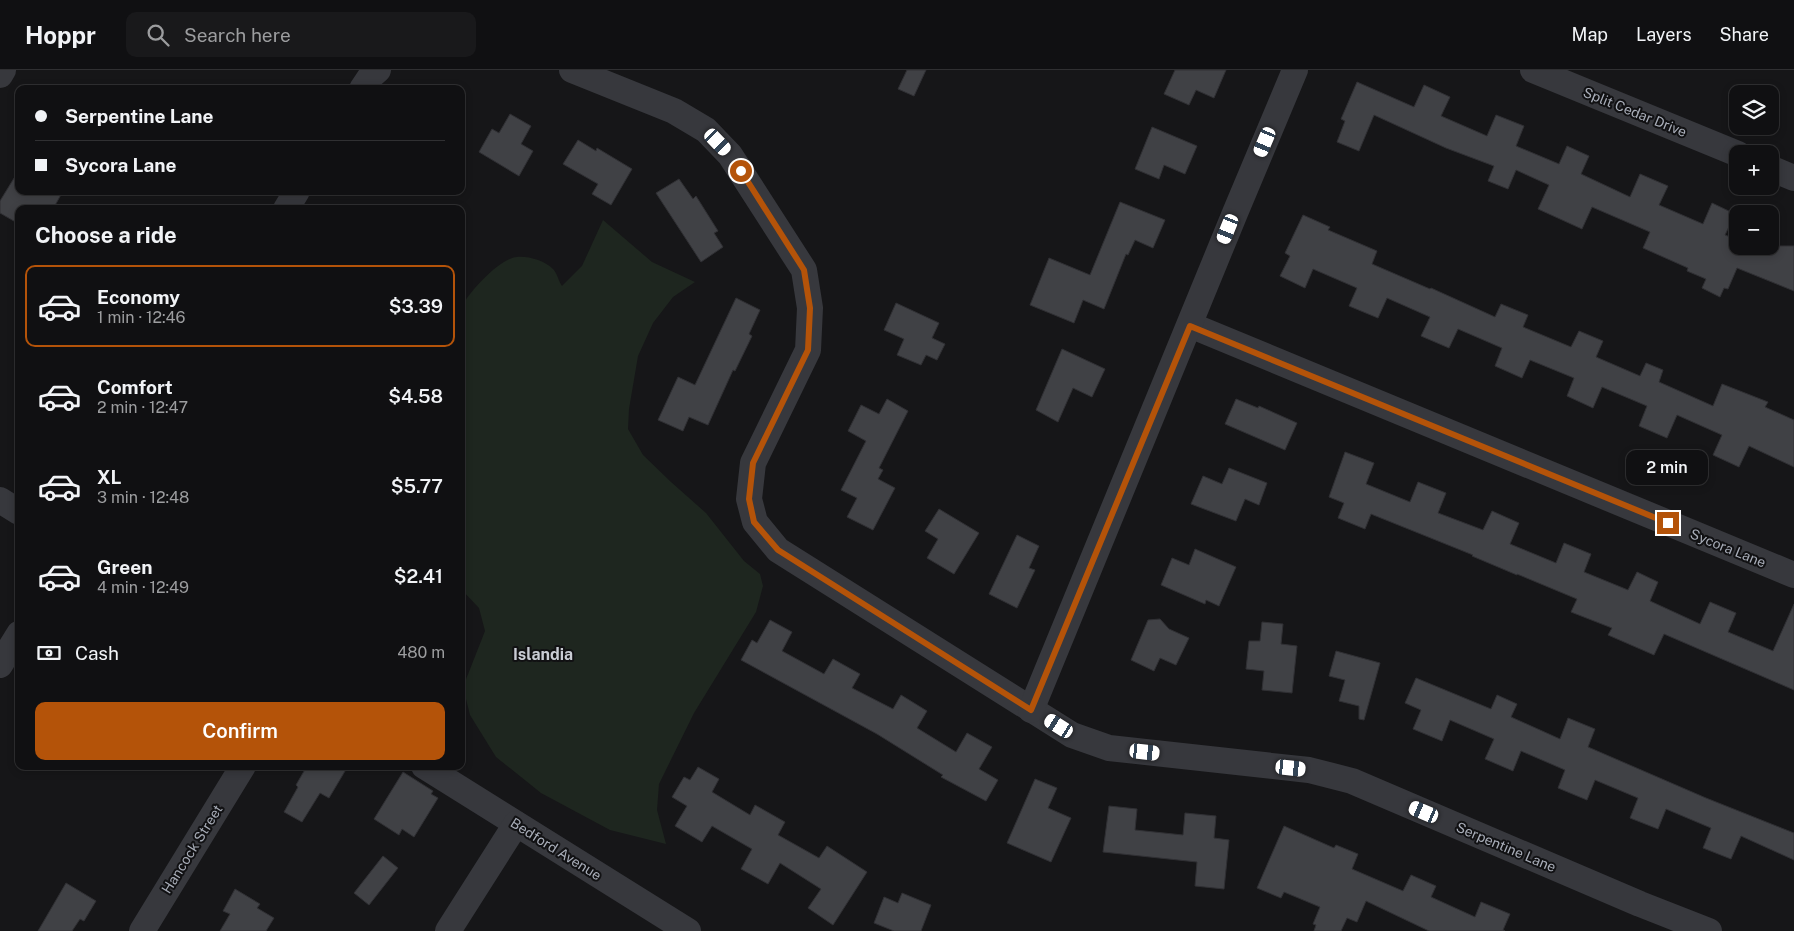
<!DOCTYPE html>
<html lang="en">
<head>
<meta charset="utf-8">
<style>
	:root { --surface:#101012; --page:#19191b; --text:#f1f3f6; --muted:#9c9d9f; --line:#303032; --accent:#b45309 }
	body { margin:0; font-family:"Public Sans",sans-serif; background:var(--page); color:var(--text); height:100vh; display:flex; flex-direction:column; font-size:19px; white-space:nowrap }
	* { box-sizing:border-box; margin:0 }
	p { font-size:16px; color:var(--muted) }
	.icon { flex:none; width:28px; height:28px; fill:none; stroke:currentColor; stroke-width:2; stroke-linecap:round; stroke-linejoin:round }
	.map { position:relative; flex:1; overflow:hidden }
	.drawer { position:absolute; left:15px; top:135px; width:450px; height:565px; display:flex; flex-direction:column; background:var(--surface); border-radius:10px; box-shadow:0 2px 8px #0003,0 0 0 1px var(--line) }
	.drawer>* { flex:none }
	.banner { position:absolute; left:15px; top:15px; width:450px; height:110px; border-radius:10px; box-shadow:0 2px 8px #0003,0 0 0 1px var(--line); display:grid; align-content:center; height:110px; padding:0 20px; background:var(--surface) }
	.controls { position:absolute; left:1729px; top:15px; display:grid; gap:10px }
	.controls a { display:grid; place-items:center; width:50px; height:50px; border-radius:10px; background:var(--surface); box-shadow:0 2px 8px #0003,0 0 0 1px var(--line); font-size:25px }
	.end { position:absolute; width:22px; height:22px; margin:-11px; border:6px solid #b45309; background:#fff; box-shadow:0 0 0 2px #fff }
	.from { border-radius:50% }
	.bubble { position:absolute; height:35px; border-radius:10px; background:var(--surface); box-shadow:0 2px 8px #0003,0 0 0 1px var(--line); font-size:16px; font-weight:600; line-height:35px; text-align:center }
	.car { position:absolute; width:15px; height:30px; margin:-15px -8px; border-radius:6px; box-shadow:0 0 4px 1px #0007; background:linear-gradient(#fff 24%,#345 0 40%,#fff 0 76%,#345 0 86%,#fff 0) }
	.banner b { display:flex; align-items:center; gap:18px; height:48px; font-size:19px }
	.banner b+b { border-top:1px solid var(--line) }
	.banner i { width:12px; height:12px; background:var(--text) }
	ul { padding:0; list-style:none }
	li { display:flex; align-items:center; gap:15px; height:82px; margin:0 10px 8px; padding:0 10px; border:2px solid transparent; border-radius:10px }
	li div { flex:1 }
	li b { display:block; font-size:19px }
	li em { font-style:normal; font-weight:600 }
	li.active { border-color:var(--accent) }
	li>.icon { width:45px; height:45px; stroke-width:1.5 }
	h2 { padding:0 20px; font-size:22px; line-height:60px }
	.pay { display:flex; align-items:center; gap:12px; height:55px; padding:0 20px; font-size:19px }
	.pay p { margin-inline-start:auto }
	.cta { display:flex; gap:10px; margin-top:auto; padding:10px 20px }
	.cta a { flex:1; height:58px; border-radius:10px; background:var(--accent); color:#fff; font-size:20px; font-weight:600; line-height:58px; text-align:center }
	header { display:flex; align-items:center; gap:30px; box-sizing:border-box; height:70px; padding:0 25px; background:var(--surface); border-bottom:1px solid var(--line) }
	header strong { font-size:24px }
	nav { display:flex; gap:28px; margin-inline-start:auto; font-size:18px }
	.search { width:350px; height:45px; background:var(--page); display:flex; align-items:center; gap:12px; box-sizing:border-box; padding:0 18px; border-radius:10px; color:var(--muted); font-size:19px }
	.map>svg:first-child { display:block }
	.green { fill:#1e261f }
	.building { fill:#404145; stroke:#303034 }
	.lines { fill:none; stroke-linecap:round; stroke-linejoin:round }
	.street { stroke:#37383d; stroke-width:26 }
	.route { stroke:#b45309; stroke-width:6 }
	.labels { text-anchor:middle; stroke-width:4; stroke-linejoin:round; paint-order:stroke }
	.street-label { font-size:14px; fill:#a8adb8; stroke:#111113 }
	.quarter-label { font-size:16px; font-weight:bold; fill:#c9ccd4; stroke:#111113 }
</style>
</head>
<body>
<header>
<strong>Hoppr</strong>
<div class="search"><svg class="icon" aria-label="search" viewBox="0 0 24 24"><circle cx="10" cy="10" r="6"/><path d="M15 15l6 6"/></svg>Search here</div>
<nav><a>Map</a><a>Layers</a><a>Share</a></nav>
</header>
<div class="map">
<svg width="1794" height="861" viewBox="0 0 1794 861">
	<rect width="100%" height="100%" fill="#161618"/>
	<!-- green -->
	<path class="green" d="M603,150L652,192L695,212L673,227L653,253L638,286L629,339L628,359L643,385L671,412L706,443L744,491L760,504L763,516L756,542L694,643L659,714L657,740L666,774L610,760L541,723L496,687L470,645L463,617L485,561L479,538L461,519V238C468,223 500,188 517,187C529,186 545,191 553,199C557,203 559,212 562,216L582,196Z"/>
	<!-- building -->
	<g class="building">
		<polygon points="907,0 926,0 914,26 898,19"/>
		<polygon points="1175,0 1226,0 1214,28 1196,20 1189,35 1164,24"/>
		<polygon points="1357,12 1414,37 1424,15 1450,27 1441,46 1487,66 1496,45 1524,56 1516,76 1559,94 1567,76 1589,86 1581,104 1630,127 1640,104 1668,116 1659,135 1703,154 1712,133 1735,144 1725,165 1738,170 1738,176 1794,176 1794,221 1737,198 1728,219 1724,218 1720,227 1702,218 1706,209 1687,201 1688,198 1643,178 1650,162 1592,137 1582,159 1538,139 1549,115 1516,100 1508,119 1488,111 1494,96 1446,78 1374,45 1359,81 1337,72 1345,51 1341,49"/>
		<polygon points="510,44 531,56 521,74 533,81 519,106 479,82 492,59 499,63"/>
		<polygon points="1152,57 1197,76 1185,104 1164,95 1159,109 1135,99"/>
		<polygon points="578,70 596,81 597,78 632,99 611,135 592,124 598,114 563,94"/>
		<polygon points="19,100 19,121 63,121 53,139 19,139 19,154 0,143 0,131"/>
		<polygon points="679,109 693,129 696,126 718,161 714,163 723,177 701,192 656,123"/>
		<polygon points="1120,132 1165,150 1153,178 1135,170 1128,185 1126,184 1104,239 1083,230 1074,253 1030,235 1049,188 1090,205"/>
		<polygon points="1303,145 1330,157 1328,160 1377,181 1372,194 1430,219 1431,218 1495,247 1501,234 1528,245 1523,257 1571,277 1579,261 1603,271 1596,287 1640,306 1646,293 1663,300 1659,312 1713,336 1722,314 1768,332 1765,337 1794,350 1794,397 1749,376 1739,397 1713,385 1722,365 1677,345 1667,368 1639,356 1647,336 1602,317 1593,338 1567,326 1574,308 1530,290 1522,308 1495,296 1502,278 1458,259 1449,278 1421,266 1430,247 1387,228 1378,248 1349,236 1357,218 1313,199 1305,218 1280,206 1290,186 1285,183"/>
		<polygon points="736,228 760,240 749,264 752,266 735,301 733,300 708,355 689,347 683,361 658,350 678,307 695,315"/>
		<polygon points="896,233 939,253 932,268 945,274 937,290 926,285 921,295 897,285 904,269 884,260"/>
		<polygon points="1062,279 1105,299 1092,327 1073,318 1058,352 1036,340"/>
		<polygon points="887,329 908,341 879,398 883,400 878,409 895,418 873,460 847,447 857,428 841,420 866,371 848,361 861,335 879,344"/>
		<polygon points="1236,329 1258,338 1259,336 1297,353 1285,380 1225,354"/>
		<polygon points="1345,382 1374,393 1366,414 1410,432 1418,412 1446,423 1438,443 1483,460 1492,441 1519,453 1510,474 1556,493 1564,473 1591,484 1584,502 1628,520 1637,502 1658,512 1650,531 1700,554 1710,532 1736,543 1728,562 1773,581 1794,534 1794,620 1664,564 1654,585 1608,565 1612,558 1571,542 1577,529 1517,504 1517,505 1472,486 1473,485 1371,444 1365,459 1338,448 1344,433 1329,427"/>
		<polygon points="1229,398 1267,413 1259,435 1245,429 1236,451 1191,434 1203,406 1222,414"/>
		<polygon points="939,439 979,463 954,504 927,488 938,469 925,461"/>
		<polygon points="1017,465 1039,476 1029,498 1035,500 1017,538 989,524"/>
		<polygon points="1195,479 1236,497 1219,536 1206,530 1205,534 1161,515 1172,488 1189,495"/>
		<polygon points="1160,549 1169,559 1189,568 1176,595 1160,588 1154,601 1131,590 1148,550"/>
		<polygon points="770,550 792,562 782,581 824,604 833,589 860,604 852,618 893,639 901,625 927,641 917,658 956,682 967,663 992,677 979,699 998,710 986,731 941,707 943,705 877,664 741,590 752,570 757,573"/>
		<polygon points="1262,552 1283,554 1281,574 1297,576 1292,623 1262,620 1264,601 1246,599 1249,571 1260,571"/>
		<polygon points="1336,581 1380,593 1364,650 1359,649 1359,636 1339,631 1345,610 1329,606"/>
		<polygon points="1416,608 1491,639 1497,625 1517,634 1511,647 1560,669 1568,648 1595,659 1588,677 1706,728 1794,763 1794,790 1741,766 1731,789 1703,778 1711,758 1666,739 1658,759 1630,748 1638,728 1595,710 1587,730 1558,718 1565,700 1521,681 1513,701 1485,689 1494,669 1450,650 1442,671 1413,659 1421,640 1405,633"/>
		<polygon points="307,696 348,696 329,728 320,723 302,752 284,742 298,717 296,715"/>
		<polygon points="698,697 719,709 712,722 750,745 755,735 785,752 778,765 819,788 827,776 867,802 833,855 808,838 821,819 780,793 768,814 741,799 752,779 712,756 702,772 675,756 687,736 672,727 684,707 690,710"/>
		<polygon points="403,702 433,721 431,724 438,728 414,767 402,759 399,765 374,749"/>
		<polygon points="1035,709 1057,718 1048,738 1071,748 1051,792 1007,773"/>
		<polygon points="1109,736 1137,739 1135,760 1183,765 1185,743 1216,746 1214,768 1229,770 1224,819 1195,816 1197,792 1103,782"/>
		<polygon points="1284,756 1334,778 1336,775 1358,784 1352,799 1403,821 1411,805 1436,816 1431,827 1475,847 1481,832 1510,844 1503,860 1505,861 1429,861 1366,831 1357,852 1347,848 1341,861 1314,861 1316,855 1313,854 1320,837 1284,822 1281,828 1257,818"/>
		<polygon points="383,786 398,798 369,835 354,823"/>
		<polygon points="66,813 96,831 84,851 80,849 72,861 38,861"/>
		<polygon points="235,819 260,834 257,838 274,848 266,861 220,861 230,844 223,841"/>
		<polygon points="902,823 931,835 921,861 894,861 874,853 884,827 898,833"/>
	</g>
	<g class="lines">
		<!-- street -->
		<g class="street">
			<polyline points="572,0 674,41 706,60 730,85 804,200 810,238 808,280 753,393 749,429 755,452 778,480 1072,665 1109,678 1309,700 1352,711 1640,834 1709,861"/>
			<polyline points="1533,0 1738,84"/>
			<polyline points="0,5 3,0"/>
			<polyline points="362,19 370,7 378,0"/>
			<polyline points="1770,98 1794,108"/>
			<polyline points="286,139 297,121"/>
			<polyline points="1190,255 1794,505"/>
			<polyline points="0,430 19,442"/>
			<polyline points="0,595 19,564"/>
			<polyline points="1031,640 1235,143 1295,0"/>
			<polyline points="424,696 688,861"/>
			<polyline points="142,861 243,696"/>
			<polyline points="448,861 516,754"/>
		</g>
	</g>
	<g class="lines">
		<!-- route -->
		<polyline class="route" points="741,101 804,200 810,238 808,280 753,393 749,429 754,452 778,480 1031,640 1190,256 1668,453"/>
	</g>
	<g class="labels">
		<!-- street labels -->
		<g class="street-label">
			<text transform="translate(1635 42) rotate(22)" y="5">Split Cedar Drive</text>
			<text transform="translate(1728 478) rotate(22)" y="5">Sycora Lane</text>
			<text transform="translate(1506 777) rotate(23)" y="5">Serpentine Lane</text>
			<text transform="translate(192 779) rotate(-58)" y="5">Hancock Street</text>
			<text transform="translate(556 779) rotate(32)" y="5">Bedford Avenue</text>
		</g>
		<!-- quarter labels -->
		<g class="quarter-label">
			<text x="543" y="590">Islandia</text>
		</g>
	</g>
</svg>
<div class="controls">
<a><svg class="icon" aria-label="layers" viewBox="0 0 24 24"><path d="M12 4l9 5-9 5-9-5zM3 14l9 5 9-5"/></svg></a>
<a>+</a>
<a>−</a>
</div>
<i class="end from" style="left:741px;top:101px"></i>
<i class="end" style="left:1668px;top:453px"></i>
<div class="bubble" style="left:1626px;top:380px;width:82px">2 min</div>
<i class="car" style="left:718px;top:72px;rotate:136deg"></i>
<i class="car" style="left:1265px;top:72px;rotate:203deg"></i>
<i class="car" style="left:1228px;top:159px;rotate:202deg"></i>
<i class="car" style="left:1059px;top:656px;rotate:302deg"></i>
<i class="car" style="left:1145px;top:682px;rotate:96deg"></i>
<i class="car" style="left:1291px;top:698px;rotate:96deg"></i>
<i class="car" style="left:1424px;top:742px;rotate:293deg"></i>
<div class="banner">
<b><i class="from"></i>Serpentine Lane</b>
<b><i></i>Sycora Lane</b>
</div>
<section class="drawer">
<h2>Choose a ride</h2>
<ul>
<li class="active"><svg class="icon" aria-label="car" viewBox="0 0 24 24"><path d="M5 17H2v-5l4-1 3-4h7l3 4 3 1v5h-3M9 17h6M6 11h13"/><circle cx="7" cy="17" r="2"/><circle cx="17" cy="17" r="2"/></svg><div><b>Economy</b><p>1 min · 12:46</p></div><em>$3.39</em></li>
<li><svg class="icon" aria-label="car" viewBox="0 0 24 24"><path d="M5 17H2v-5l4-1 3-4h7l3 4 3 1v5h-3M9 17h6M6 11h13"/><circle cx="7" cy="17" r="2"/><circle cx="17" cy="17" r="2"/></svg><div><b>Comfort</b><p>2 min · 12:47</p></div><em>$4.58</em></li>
<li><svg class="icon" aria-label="car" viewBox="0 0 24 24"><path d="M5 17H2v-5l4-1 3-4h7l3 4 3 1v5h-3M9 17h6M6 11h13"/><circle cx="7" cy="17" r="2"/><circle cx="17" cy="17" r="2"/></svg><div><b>XL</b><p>3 min · 12:48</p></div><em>$5.77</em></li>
<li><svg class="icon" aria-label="car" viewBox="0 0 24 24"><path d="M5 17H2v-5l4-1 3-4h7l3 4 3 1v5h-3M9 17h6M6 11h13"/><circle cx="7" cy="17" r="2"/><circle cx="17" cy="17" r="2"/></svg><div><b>Green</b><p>4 min · 12:49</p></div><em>$2.41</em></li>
</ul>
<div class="pay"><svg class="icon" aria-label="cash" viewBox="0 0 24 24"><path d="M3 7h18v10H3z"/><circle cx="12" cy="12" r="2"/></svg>Cash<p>480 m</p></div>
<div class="cta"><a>Confirm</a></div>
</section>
</div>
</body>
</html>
